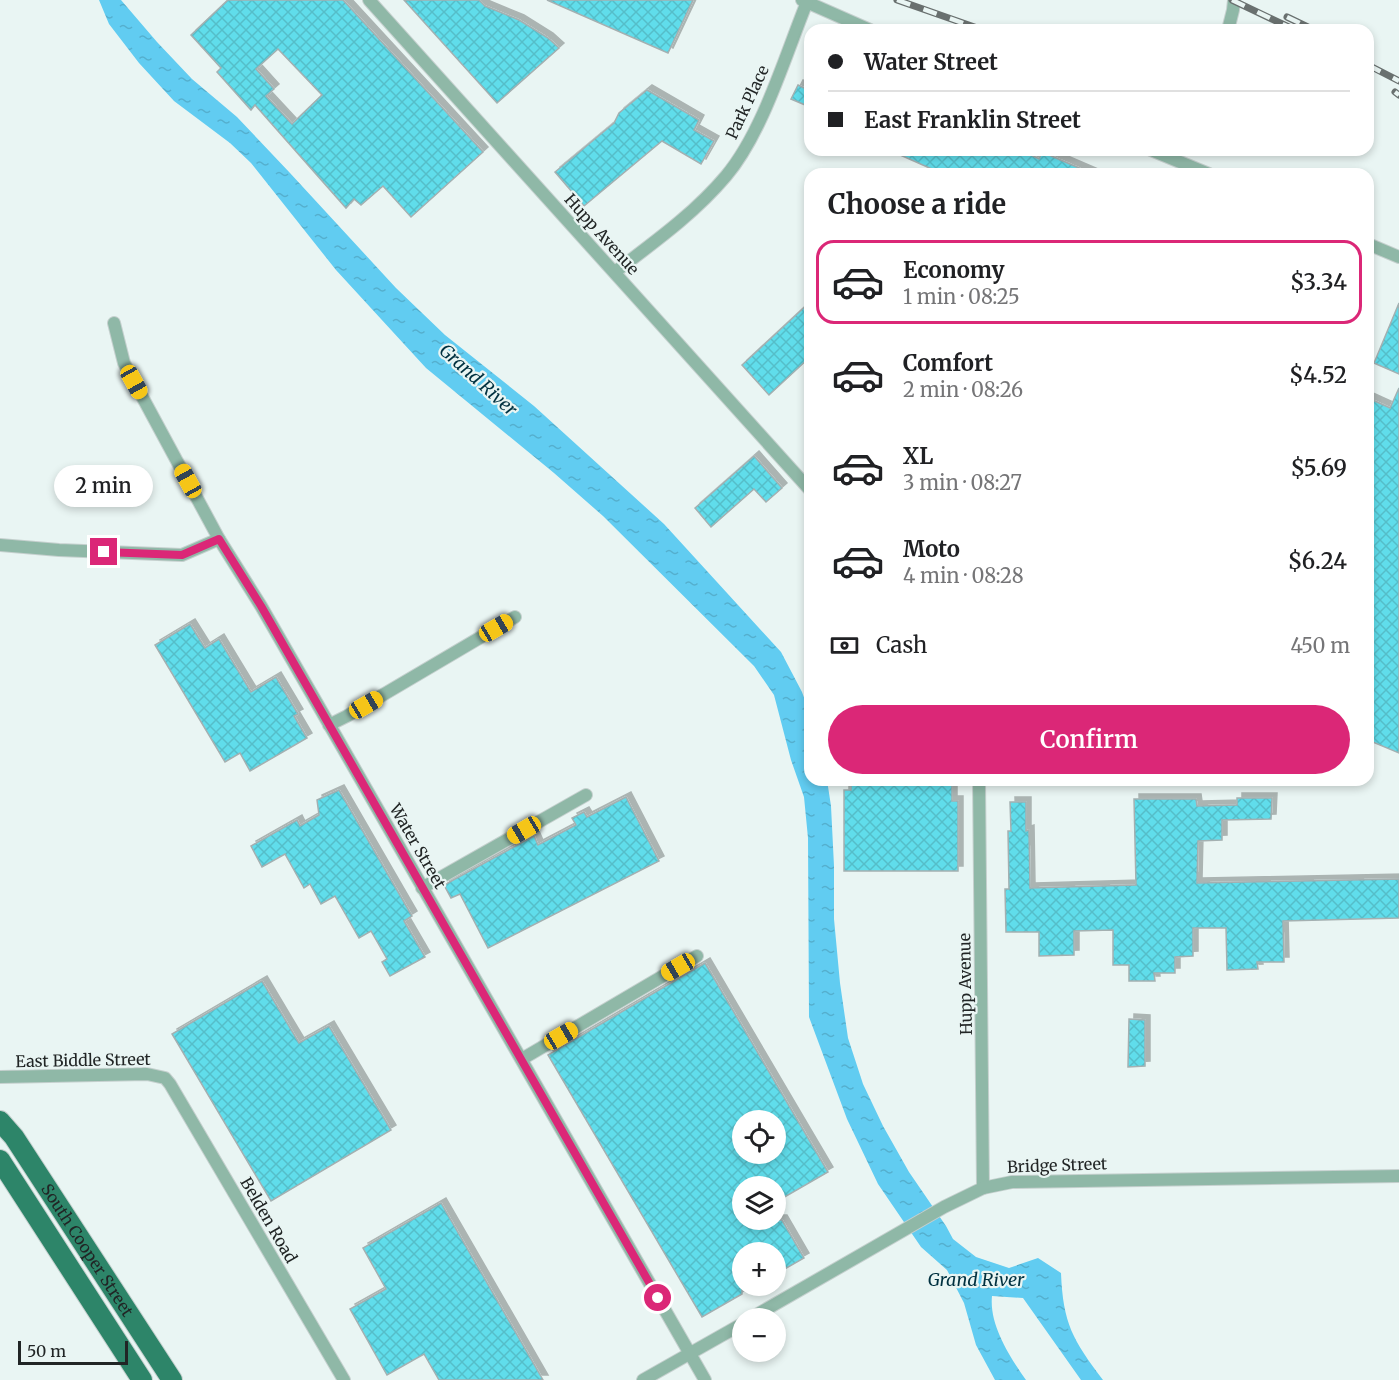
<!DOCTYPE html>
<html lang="en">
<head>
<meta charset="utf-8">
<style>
	:root { --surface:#fff; --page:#f2f2f2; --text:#202124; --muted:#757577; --line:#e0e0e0; --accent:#db2777 }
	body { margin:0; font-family:Merriweather,serif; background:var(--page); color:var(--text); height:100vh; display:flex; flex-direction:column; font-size:22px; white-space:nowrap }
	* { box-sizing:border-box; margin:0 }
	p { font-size:20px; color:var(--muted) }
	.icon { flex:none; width:33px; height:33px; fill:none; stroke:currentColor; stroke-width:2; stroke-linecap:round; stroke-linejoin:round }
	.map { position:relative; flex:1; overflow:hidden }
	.details { position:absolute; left:804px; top:168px; width:570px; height:618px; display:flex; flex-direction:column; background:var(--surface); border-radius:18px; box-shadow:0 3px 9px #0003 }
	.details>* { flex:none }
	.top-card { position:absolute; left:804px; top:24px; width:570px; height:132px; border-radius:18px; box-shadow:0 3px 9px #0003; display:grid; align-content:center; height:132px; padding:0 24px; background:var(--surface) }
	.tools { position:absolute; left:732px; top:1110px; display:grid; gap:12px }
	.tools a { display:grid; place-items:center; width:54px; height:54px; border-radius:50%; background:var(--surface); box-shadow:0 3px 9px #0003; font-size:30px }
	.scale { position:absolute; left:18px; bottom:15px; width:110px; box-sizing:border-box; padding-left:6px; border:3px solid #212525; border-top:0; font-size:16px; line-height:21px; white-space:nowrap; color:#212525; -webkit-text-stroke:4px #e9f5f3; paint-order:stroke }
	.end { position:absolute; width:27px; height:27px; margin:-14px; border:8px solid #db2777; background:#fff; box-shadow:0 0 0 3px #fff }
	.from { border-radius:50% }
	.bubble { position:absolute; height:42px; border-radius:21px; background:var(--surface); box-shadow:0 3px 9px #0003; font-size:20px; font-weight:600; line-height:42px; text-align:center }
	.car { position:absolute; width:18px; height:36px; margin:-18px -9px; border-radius:8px; box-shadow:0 0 4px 2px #0007; background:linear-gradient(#f5c518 24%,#345 0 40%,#f5c518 0 76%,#345 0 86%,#f5c518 0) }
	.top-card b { display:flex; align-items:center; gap:21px; height:57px; font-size:22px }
	.top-card b+b { border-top:2px solid var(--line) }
	.top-card i { width:15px; height:15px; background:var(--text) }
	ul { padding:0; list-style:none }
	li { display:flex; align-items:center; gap:18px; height:84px; margin:0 12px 9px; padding:0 12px; border:3px solid transparent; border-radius:18px }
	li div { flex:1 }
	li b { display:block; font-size:22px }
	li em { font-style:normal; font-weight:600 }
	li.current { border-color:var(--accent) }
	li>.icon { width:54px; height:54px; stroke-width:1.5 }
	h2 { padding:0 24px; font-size:27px; line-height:72px }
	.pay { display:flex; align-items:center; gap:15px; height:66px; padding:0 24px; font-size:22px }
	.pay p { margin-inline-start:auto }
	.primary-button { display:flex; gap:12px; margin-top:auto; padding:12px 24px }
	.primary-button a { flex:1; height:69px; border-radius:36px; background:var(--accent); color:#fff; font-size:24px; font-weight:600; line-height:69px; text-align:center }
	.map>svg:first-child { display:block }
	.water { fill:url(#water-ripples) }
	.building { fill:url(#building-cross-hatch); stroke:#a4b0b1; stroke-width:1.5; fill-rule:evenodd; filter:url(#shadow) }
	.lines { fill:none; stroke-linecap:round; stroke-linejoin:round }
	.minor-casing { stroke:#c5d0ce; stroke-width:14 }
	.primary-casing { stroke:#c5d0ce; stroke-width:22 }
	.minor { stroke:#8fb8a7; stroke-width:12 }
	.primary { stroke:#2d8569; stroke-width:20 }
	.rail-casing { stroke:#69706f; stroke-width:7 }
	.rail { stroke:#e9f5f3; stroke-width:4.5; stroke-dasharray:14; stroke-linecap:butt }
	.route { stroke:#db2777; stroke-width:8 }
	.labels { text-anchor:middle; stroke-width:4.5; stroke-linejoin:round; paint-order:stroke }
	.street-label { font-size:16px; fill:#212525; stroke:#e9f5f3 }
	.water-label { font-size:18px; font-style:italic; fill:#003140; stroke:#e9f5f3 }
</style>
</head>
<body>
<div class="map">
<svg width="1399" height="1380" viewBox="0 0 1399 1380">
	<defs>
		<pattern id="water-ripples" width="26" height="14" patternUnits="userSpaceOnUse" patternTransform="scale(1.5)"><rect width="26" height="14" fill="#61ccf1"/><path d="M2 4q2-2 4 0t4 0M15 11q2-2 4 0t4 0" fill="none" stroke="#54afce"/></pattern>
		<pattern id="building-cross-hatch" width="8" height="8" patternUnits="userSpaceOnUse" patternTransform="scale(1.5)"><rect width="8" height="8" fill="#61ddeb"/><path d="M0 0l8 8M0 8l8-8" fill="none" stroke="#54bec9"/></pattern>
		<filter id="shadow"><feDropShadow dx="5" dy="-5" stdDeviation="0" flood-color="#0004"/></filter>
	</defs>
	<rect width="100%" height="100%" fill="#e9f5f3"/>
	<!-- water -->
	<path class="water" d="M99,0H121L157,42L192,79L237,117L290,173L396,288L445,335L534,406L664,524L781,652L802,692L810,714V780H827L831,806L834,866V919L840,983L848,1038L863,1084L883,1126L909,1172L946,1226L953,1239L976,1257L1009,1268L1038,1258L1061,1273C1063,1324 1073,1340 1103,1380H1081L1023,1298L992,1296C989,1325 1010,1357 1026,1380H995L976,1345L964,1303L947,1270L921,1247L878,1184L847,1119L809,1017L808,838L804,797L791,760L774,695L754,666L603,516L554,473L426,368L336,270L251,163L230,143L174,101L139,63L109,24Z"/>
	<!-- building -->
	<g class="building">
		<path d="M228,0H343L483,152L411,217L383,186L361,205L354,199L346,208L255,105L251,110L217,72L221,68L191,35ZM278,49L322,95L292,124L266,96L274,89L256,69Z"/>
		<polygon points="404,0 479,0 485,6 519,20 548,38 559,48 497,103"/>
		<polygon points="547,0 693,0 668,53"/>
		<polygon points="798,85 810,91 810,107 791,99"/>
		<polygon points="647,90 699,120 694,130 714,141 701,164 662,141 584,206 555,172 614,123 619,113"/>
		<polygon points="889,150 974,150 982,154 984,150 1021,150 1039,159 1042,152 1093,174 943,174"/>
		<polygon points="810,302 810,357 769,395 742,365"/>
		<polygon points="1399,303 1399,374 1374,363"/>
		<polygon points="1399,388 1399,753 1368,740 1368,398 1390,408"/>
		<polygon points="754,456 782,488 766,502 754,489 711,527 695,508"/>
		<polygon points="190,624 205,648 219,639 251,692 276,677 298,714 294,716 307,738 250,771 240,753 225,762 155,645"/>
		<polygon points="851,780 952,780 952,801 958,801 958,871 844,871 844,790 851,790"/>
		<polygon points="339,790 412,916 404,921 425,957 390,976 382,962 387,959 371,931 359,938 335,896 321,904 310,884 304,888 285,854 262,867 251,846 297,820 300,826 319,815 317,800"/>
		<polygon points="626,797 659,861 488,948 460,894 451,898 444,885 534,836 538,845 576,825 572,818 584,812 587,817"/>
		<polygon points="1237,798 1272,798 1271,819 1222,820 1222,840 1198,841 1197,883 1399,879 1399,918 1283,921 1284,962 1257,962 1258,969 1227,970 1226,928 1193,928 1193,956 1175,957 1175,973 1154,973 1155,981 1129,981 1129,965 1113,965 1113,930 1074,931 1074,955 1039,956 1039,932 1006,932 1005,889 1009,889 1008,831 1011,831 1010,802 1026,802 1026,831 1029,830 1030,888 1136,885 1134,799 1196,799 1197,806 1237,805"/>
		<path d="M705,963L828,1172L776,1202V1186H742V1220H782L804,1258L776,1274V1252H742V1294L702,1317L548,1055ZM742,1120H776V1154H742Z"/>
		<polygon points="262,981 299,1043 329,1026 391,1130 271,1201 172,1034"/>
		<polygon points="1129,1019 1145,1020 1145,1066 1128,1067"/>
		<polygon points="441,1203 543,1380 439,1380 424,1354 387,1375 350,1309 386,1289 363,1248"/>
	</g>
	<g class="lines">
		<!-- minor casing -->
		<g class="minor-casing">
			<g id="minor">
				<polyline points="369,0 810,490"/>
				<polyline points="802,0 870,30"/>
				<polyline points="1228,30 1233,10 1234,0"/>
				<polyline points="1151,150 1209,174"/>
				<polyline points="1368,244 1399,257"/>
				<path d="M615,272C653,243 694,214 726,176C763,132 785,56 807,2"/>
				<polyline points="114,323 124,363 219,539 261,606 341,745 705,1380"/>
				<polyline points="0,545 59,550 182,555 219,539"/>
				<polyline points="329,725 347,716 515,617"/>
				<polyline points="979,780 983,1188"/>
				<polyline points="422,888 586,795"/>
				<polyline points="522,1059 697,956"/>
				<polyline points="0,1077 147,1074 165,1078 170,1084 344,1380"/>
				<polyline points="751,1318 944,1207 983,1188 1012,1182 1399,1176"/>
				<polyline points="643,1380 742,1324"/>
			</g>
		</g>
		<!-- primary casing -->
		<g class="primary-casing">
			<g id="primary">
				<path id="s1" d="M0,1121L14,1137L172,1380"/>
				<polyline points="0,1160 142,1380"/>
			</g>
		</g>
		<!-- minor -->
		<use href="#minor" class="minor"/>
		<!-- primary -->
		<use href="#primary" class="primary"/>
		<!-- rail casing -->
		<g class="rail-casing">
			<g id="rail">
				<polyline points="897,0 983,30"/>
				<polyline points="1232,0 1295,30"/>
				<polyline points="1287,17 1314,30"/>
				<polyline points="1368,65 1399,81"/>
				<polyline points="1395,92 1399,95"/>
			</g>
		</g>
		<!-- rail -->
		<use href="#rail" class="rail"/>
	</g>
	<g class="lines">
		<!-- route -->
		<polyline class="route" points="104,552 182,555 219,539 261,606 658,1298"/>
	</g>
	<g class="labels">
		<!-- street labels -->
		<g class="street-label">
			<text transform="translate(747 102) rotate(-65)" y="6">Park Place</text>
			<text transform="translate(602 234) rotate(48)" y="6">Hupp Avenue</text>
			<text transform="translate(418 846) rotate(60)" y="6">Water Street</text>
			<text transform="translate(965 984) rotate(-91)" y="6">Hupp Avenue</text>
			<text transform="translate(83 1060) rotate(-1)" y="6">East Biddle Street</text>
			<text transform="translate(1057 1165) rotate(-2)" y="6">Bridge Street</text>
			<text transform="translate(269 1220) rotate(60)" y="6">Belden Road</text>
			<text dy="6" stroke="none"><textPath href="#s1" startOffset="156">South Cooper Street</textPath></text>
		</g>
		<!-- water labels -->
		<g class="water-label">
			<text transform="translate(478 380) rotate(42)" y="6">Grand River</text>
			<text x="976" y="1286">Grand River</text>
		</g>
	</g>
</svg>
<div class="tools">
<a><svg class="icon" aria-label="locate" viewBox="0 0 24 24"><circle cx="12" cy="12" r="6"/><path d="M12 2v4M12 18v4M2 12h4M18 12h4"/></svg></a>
<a><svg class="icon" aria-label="layers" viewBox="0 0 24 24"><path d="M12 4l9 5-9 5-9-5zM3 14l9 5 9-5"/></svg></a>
<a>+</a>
<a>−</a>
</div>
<div class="scale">50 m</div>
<i class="end from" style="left:658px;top:1298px"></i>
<i class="end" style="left:104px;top:552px"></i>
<div class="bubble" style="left:54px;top:465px;width:99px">2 min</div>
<i class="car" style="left:134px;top:382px;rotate:151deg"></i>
<i class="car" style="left:188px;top:481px;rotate:331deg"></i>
<i class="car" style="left:496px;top:628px;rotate:60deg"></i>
<i class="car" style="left:366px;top:705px;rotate:60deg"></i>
<i class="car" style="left:524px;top:830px;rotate:240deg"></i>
<i class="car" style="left:678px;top:967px;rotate:240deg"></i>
<i class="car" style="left:561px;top:1036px;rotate:60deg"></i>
<div class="top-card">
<b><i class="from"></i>Water Street</b>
<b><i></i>East Franklin Street</b>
</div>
<section class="details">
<h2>Choose a ride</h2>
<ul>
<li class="current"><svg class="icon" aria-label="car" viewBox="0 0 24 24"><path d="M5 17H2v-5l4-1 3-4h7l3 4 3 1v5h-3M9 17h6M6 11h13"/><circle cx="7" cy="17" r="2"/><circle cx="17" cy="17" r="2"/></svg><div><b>Economy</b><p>1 min · 08:25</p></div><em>$3.34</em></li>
<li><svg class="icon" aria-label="car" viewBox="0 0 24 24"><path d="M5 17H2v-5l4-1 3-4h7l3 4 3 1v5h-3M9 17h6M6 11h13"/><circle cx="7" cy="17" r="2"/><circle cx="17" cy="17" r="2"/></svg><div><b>Comfort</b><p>2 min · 08:26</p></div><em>$4.52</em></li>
<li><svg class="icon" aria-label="car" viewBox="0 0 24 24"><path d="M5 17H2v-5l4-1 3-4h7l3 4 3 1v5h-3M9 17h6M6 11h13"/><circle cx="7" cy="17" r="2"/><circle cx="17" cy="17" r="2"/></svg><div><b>XL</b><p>3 min · 08:27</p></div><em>$5.69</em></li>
<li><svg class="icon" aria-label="car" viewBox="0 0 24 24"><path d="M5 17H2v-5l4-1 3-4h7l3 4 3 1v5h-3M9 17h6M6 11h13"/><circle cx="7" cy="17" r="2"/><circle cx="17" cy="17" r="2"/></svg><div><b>Moto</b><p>4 min · 08:28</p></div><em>$6.24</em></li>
</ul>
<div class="pay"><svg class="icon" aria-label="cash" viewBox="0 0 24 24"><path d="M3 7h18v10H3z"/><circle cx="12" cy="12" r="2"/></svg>Cash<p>450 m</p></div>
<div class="primary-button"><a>Confirm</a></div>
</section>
</div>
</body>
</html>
